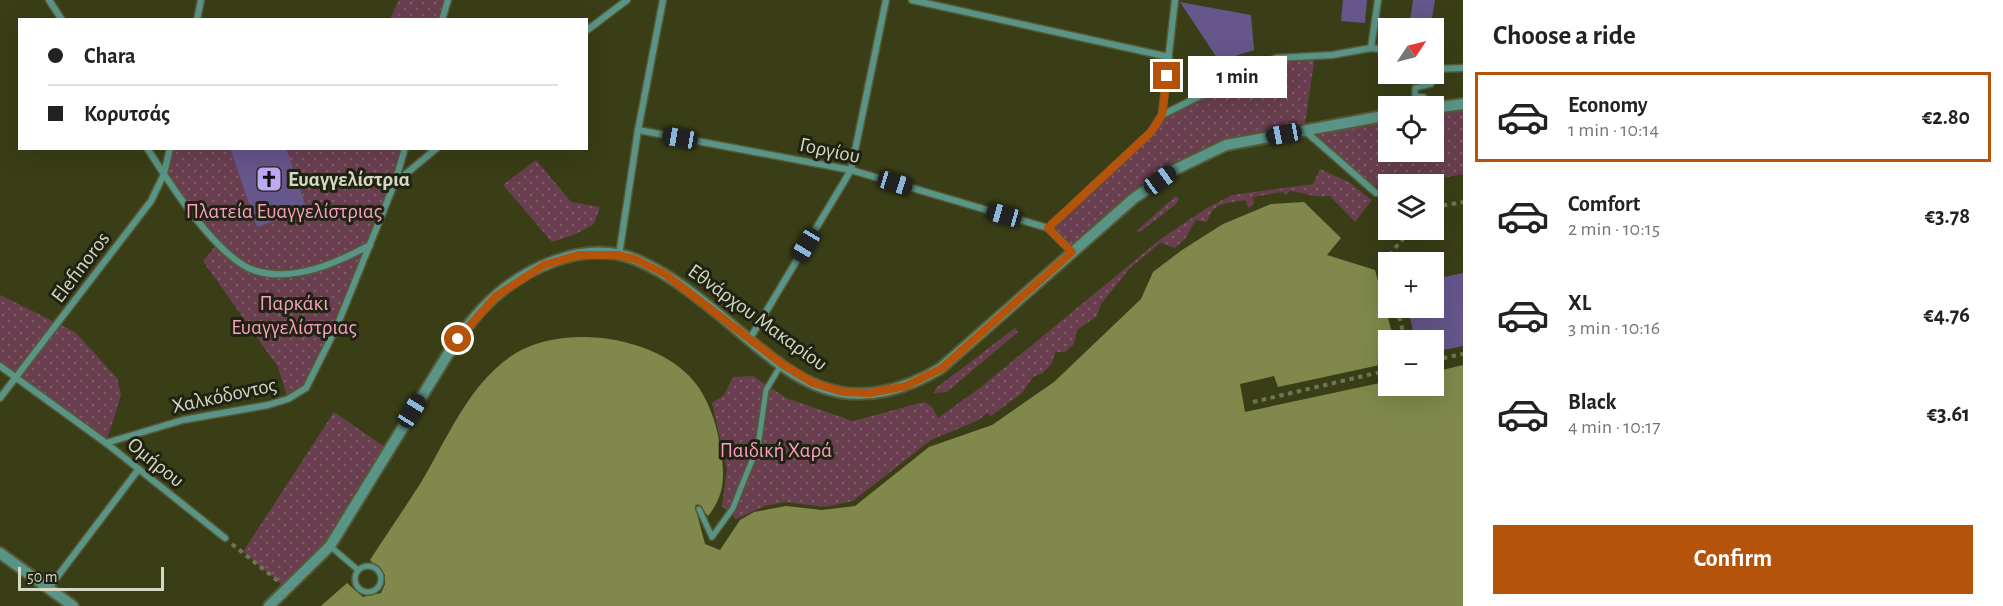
<!DOCTYPE html>
<html lang="en">
<head>
<meta charset="utf-8">
<style>
	:root { --surface:#fff; --page:#f6f6f6; --text:#222; --muted:#767676; --line:#e0e0e0; --accent:#b45309 }
	body { margin:0; font-family:"Alegreya Sans",sans-serif; background:var(--page); color:var(--text); height:100vh; display:flex; flex-direction:column; font-size:22px; white-space:nowrap }
	* { box-sizing:border-box; margin:0 }
	p { font-size:20px; color:var(--muted) }
	.icon { flex:none; width:33px; height:33px; fill:none; stroke:currentColor; stroke-width:2; stroke-linecap:round; stroke-linejoin:round }
	.map { position:relative; flex:1; overflow:hidden }
	.details { display:flex; flex-direction:column; background:var(--surface); width:540px }
	.details>* { flex:none }
	.banner { position:absolute; left:18px; top:18px; width:570px; height:132px; border-radius:0px; box-shadow:0 6px 24px #0002; display:grid; align-content:center; height:132px; padding:0 30px; background:var(--surface) }
	.needle { width:39px; rotate:55deg }
	.tools { position:absolute; left:1378px; top:18px; display:grid; gap:12px }
	.tools a { display:grid; place-items:center; width:66px; height:66px; border-radius:0px; background:var(--surface); box-shadow:0 6px 24px #0002; font-size:30px }
	.scale { position:absolute; left:18px; bottom:15px; width:146px; box-sizing:border-box; padding-left:6px; border:3px solid #d4d9c3; border-top:0; font-size:16px; line-height:21px; white-space:nowrap; color:#d4d9c3; -webkit-text-stroke:4px #202312; paint-order:stroke }
	.end { position:absolute; width:27px; height:27px; margin:-14px; border:8px solid #b45309; background:#fff; box-shadow:0 0 0 3px #fff }
	.from { border-radius:50% }
	.bubble { position:absolute; height:42px; border-radius:0px; background:var(--surface); box-shadow:0 6px 24px #0002; font-size:20px; font-weight:600; line-height:42px; text-align:center }
	.car { position:absolute; width:18px; height:36px; margin:-18px -9px; border-radius:8px; box-shadow:0 0 4px 2px #0007; background:linear-gradient(#222 24%,#8ab4d8 0 40%,#222 0 76%,#8ab4d8 0 86%,#222 0) }
	.banner b { display:flex; align-items:center; gap:21px; height:57px; font-size:22px }
	.banner b+b { border-top:2px solid var(--line) }
	.banner i { width:15px; height:15px; background:var(--text) }
	ul { padding:0; list-style:none }
	li { display:flex; align-items:center; gap:18px; height:90px; margin:0 12px 9px; padding:0 18px; border:3px solid transparent; border-radius:0px }
	li div { flex:1 }
	li b { display:block; font-size:22px }
	li em { font-style:normal; font-weight:600 }
	li.current { border-color:var(--accent) }
	li>.icon { width:54px; height:54px; stroke-width:1.5 }
	h2 { padding:0 30px; font-size:27px; line-height:72px }
	.button { display:flex; gap:12px; margin-top:auto; padding:12px 30px }
	.button a { flex:1; height:69px; border-radius:0px; background:var(--accent); color:#fff; font-size:24px; font-weight:600; line-height:69px; text-align:center }
	main { display:flex; flex:1; min-height:0 }
	.map>svg:first-child { display:block }
	.green { fill:url(#green-dots) }
	.water { fill:#80894b }
	.building { fill:#65568b }
	.lines { fill:none; stroke-linecap:round; stroke-linejoin:round }
	.pedestrian-casing { stroke:#555a36; stroke-width:8 }
	.minor-casing { stroke:#555a36; stroke-width:9 }
	.tertiary-casing { stroke:#555a36; stroke-width:14 }
	.path { stroke:#707554; stroke-width:4; stroke-dasharray:4.5 4.5; stroke-linecap:butt }
	.pedestrian { stroke:#5a9486; stroke-width:5 }
	.minor { stroke:#5a9486; stroke-width:6 }
	.tertiary { stroke:#5a9486; stroke-width:10 }
	.route { stroke:#b45309; stroke-width:8 }
	.labels { text-anchor:middle; stroke-width:6; stroke-linejoin:round; paint-order:stroke }
	.street-label { font-size:21px; fill:#d4d9c3; stroke:#202312 }
	.poi-label { font-size:21px; font-weight:bold; fill:#d4d9c3; stroke:#202312; text-anchor:start }
	.park-label { font-size:21px; fill:#fa9fc2; stroke:#202312 }
</style>
</head>
<body>
<main>
<div class="map">
<svg width="1463" height="606" viewBox="0 0 1463 606">
	<defs>
		<pattern id="green-dots" width="8" height="8" patternUnits="userSpaceOnUse" patternTransform="scale(1.5)"><rect width="8" height="8" fill="#693f4f"/><path d="M2 2h.1M6 6h.1" fill="none" stroke="#7e5a67" stroke-width="1.8" stroke-linecap="round"/></pattern>
	</defs>
	<rect width="100%" height="100%" fill="#393e17"/>
	<!-- green -->
	<g class="green">
		<polygon points="399,0 448,0 442,19 389,20"/>
		<polygon points="1315,56 1304,130 1389,115 1389,152 1434,152 1434,108 1463,104 1463,174 1411,184 1389,184 1389,188 1368,185 1304,130 1226,145 1174,170 1072,252 1048,228 1151,132 1162,115 1276,58"/>
		<polygon points="170,149 405,149 370,245 306,388 288,399 278,367 203,261 218,243 164,174"/>
		<polygon points="536,160 571,202 600,207 594,224 576,234 552,242 503,185"/>
		<path d="M1320,169L1349,182L1372,200L1355,222L1330,196C1316,198 1304,193 1290,191L1286,195L1282,192L1253,197L1254,204L1248,208L1246,200C1229,203 1213,201 1207,222L1196,220L1185,239L1175,248L1160,243L1130,268L1101,304L1097,316L1077,330L1074,344L1065,352H1055L1052,363L1043,373L1033,377L1022,393L991,416L987,413L979,420L931,440L853,501L825,507L785,502L765,506L736,519L722,506L727,469L712,403L724,395L733,377L753,376L786,398L853,421L924,402L932,407L938,418L981,387L1162,238L1207,208L1232,195L1313,184Z"/>
		<polygon points="1176,196 1179,199 1175,205 1140,232 1136,231"/>
		<polygon points="0,295 75,332 117,378 121,395 106,443 0,366"/>
		<polygon points="1015,328 1018,332 947,392 934,393 936,388"/>
		<polygon points="334,412 389,450 330,546 287,589 243,552"/>
	</g>
	<!-- water -->
	<path class="water" d="M1304,202L1341,238L1327,255L1375,270L1394,340H1389V363L1278,387L1274,376L1240,384L1245,412L1389,381V386H1434V372L1463,365V606H321L347,583L363,597L381,593L385,584V575L370,560C387,534 404,509 420,484C448,438 469,382 516,353C567,322 665,337 699,388C712,408 718,430 721,452C725,478 724,496 708,516L698,504L695,506L705,544L720,550L740,520L754,512L786,506L822,510L855,506L929,447L992,425L1054,382L1141,299L1153,272L1182,250L1223,224L1271,204Z"/>
	<!-- building -->
	<g class="building">
		<polygon points="1343,0 1367,0 1365,23 1341,21"/>
		<polygon points="1413,0 1435,0 1431,24 1410,21"/>
		<polygon points="1180,2 1251,15 1254,50 1219,61"/>
		<polygon points="230,148 286,148 307,210 257,227"/>
		<polygon points="1463,273 1463,346 1434,352 1434,340 1415,340 1408,308 1434,308 1434,279"/>
	</g>
	<g class="lines">
		<!-- pedestrian casing -->
		<g class="pedestrian-casing">
			<g id="pedestrian">
				<polyline points="1416,74 1430,80 1431,84 1415,88 1415,96 1424,97 1426,106"/>
				<polyline points="699,509 712,537 733,508 740,490 758,446 766,390 781,365"/>
				<polyline points="330,546 358,570"/>
				<circle cx="368" cy="579" r="13"/>
			</g>
		</g>
		<!-- minor casing -->
		<g class="minor-casing">
			<g id="minor">
				<polyline points="49,0 62,20"/>
				<polyline points="912,0 1169,57"/>
				<polyline points="197,20 201,0"/>
				<polyline points="442,20 448,0"/>
				<polyline points="586,31 627,0"/>
				<polyline points="1371,48 1378,0"/>
				<polyline points="1434,69 1463,68"/>
				<polyline points="1162,115 1276,58 1332,55 1371,48 1389,50"/>
				<polyline points="638,130 851,170 1048,228 1072,252"/>
				<polyline points="1304,130 1376,193"/>
				<path d="M147,148C168,181 218,260 256,271C294,282 337,263 370,245"/>
				<polyline points="396,182 437,148"/>
				<polyline points="1048,228 1151,132 1162,115 1175,0"/>
				<polyline points="619,255 638,130 663,0"/>
				<polyline points="749,340 851,170 886,0"/>
				<polyline points="0,366 106,443 225,538"/>
				<polyline points="0,398 151,201 164,174 170,148"/>
				<polyline points="106,443 183,420 268,405 288,399 306,388 337,326 395,182 405,148"/>
				<polyline points="48,589 138,470"/>
			</g>
		</g>
		<!-- tertiary casing -->
		<g class="tertiary-casing">
			<g id="tertiary">
				<polyline points="1434,108 1463,104"/>
				<polyline points="0,553 73,606"/>
				<path d="M269,606L330,546L448,354C459,338 470,321 484,307C521,269 584,238 637,260C670,274 699,298 727,321C756,345 788,376 824,388C864,402 907,389 941,368L1133,199L1174,170L1226,145L1389,115"/>
			</g>
		</g>
		<!-- path -->
		<g class="path">
			<polyline points="1434,207 1463,202"/>
			<path d="M1389,273C1385,257 1394,249 1405,237L1403,230"/>
			<polyline points="1397,308 1405,340"/>
			<polyline points="1434,360 1463,354"/>
			<polyline points="1253,402 1389,370"/>
			<polyline points="232,544 278,581"/>
		</g>
		<!-- pedestrian -->
		<use href="#pedestrian" class="pedestrian"/>
		<!-- minor -->
		<use href="#minor" class="minor"/>
		<!-- tertiary -->
		<use href="#tertiary" class="tertiary"/>
	</g>
	<g class="lines">
		<!-- route -->
		<polyline class="route" points="458,339 496,296 544,265 579,255 618,255 635,259 665,274 782,364 813,383 843,392 870,393 906,386 942,368 1072,252 1048,228 1151,132 1162,115 1167,76"/>
	</g>
	<!-- icons -->
	<defs>
		<g id="church-square" transform="scale(1.35)"><rect x="-9" y="-9" width="18" height="18" rx="4" fill="#bda9f5" stroke="#202312"/><path d="M-1.2-6h2.4v3.5h3.3v2.4h-3.3V6h-2.4V-.1h-3.3v-2.4h3.3Z" fill="#111"/></g>
	</defs>
	<g fill-rule="evenodd">
		<use href="#church-square" x="269" y="179"/>
	</g>
	<g class="labels">
		<!-- street labels -->
		<g class="street-label">
			<text transform="translate(830 150) rotate(12)" y="7">Γοργίου</text>
			<text transform="translate(80 267) rotate(-53)" y="7">Elefinoros</text>
			<text transform="translate(758 317) rotate(36)" y="7">Εθνάρχου Μακαρίου</text>
			<text transform="translate(224 395) rotate(-12)" y="7">Χαλκόδοντος</text>
			<text transform="translate(156 462) rotate(39)" y="7">Ομήρου</text>
		</g>
		<!-- poi labels -->
		<g class="poi-label">
			<text x="288" y="186">Ευαγγελίστρια</text>
		</g>
		<!-- park labels -->
		<g class="park-label">
			<text x="284" y="218">Πλατεία Ευαγγελίστριας</text>
			<text x="294" y="310">Παρκάκι<tspan x="294" dy="24">Ευαγγελίστριας</tspan></text>
			<text x="776" y="457">Παιδική Χαρά</text>
		</g>
	</g>
</svg>
<div class="tools">
<a><svg class="needle" viewBox="-14 -14 28 28"><path d="M0-13l5 13h-10z" fill="#e53935"/><path d="M0 13l5-13h-10z" fill="#767676"/></svg></a>
<a><svg class="icon" aria-label="locate" viewBox="0 0 24 24"><circle cx="12" cy="12" r="6"/><path d="M12 2v4M12 18v4M2 12h4M18 12h4"/></svg></a>
<a><svg class="icon" aria-label="layers" viewBox="0 0 24 24"><path d="M12 4l9 5-9 5-9-5zM3 14l9 5 9-5"/></svg></a>
<a>+</a>
<a>−</a>
</div>
<div class="scale">50 m</div>
<i class="end from" style="left:458px;top:339px"></i>
<i class="end" style="left:1167px;top:76px"></i>
<div class="bubble" style="left:1188px;top:56px;width:99px">1 min</div>
<i class="car" style="left:1284px;top:134px;rotate:259deg"></i>
<i class="car" style="left:680px;top:138px;rotate:280deg"></i>
<i class="car" style="left:1160px;top:180px;rotate:54deg"></i>
<i class="car" style="left:895px;top:183px;rotate:107deg"></i>
<i class="car" style="left:1004px;top:215px;rotate:286deg"></i>
<i class="car" style="left:806px;top:245px;rotate:211deg"></i>
<i class="car" style="left:412px;top:411px;rotate:32deg"></i>
<div class="banner">
<b><i class="from"></i>Chara</b>
<b><i></i>Κορυτσάς</b>
</div>
</div>
<section class="details">
<h2>Choose a ride</h2>
<ul>
<li class="current"><svg class="icon" aria-label="car" viewBox="0 0 24 24"><path d="M5 17H2v-5l4-1 3-4h7l3 4 3 1v5h-3M9 17h6M6 11h13"/><circle cx="7" cy="17" r="2"/><circle cx="17" cy="17" r="2"/></svg><div><b>Economy</b><p>1 min · 10:14</p></div><em>€2.80</em></li>
<li><svg class="icon" aria-label="car" viewBox="0 0 24 24"><path d="M5 17H2v-5l4-1 3-4h7l3 4 3 1v5h-3M9 17h6M6 11h13"/><circle cx="7" cy="17" r="2"/><circle cx="17" cy="17" r="2"/></svg><div><b>Comfort</b><p>2 min · 10:15</p></div><em>€3.78</em></li>
<li><svg class="icon" aria-label="car" viewBox="0 0 24 24"><path d="M5 17H2v-5l4-1 3-4h7l3 4 3 1v5h-3M9 17h6M6 11h13"/><circle cx="7" cy="17" r="2"/><circle cx="17" cy="17" r="2"/></svg><div><b>XL</b><p>3 min · 10:16</p></div><em>€4.76</em></li>
<li><svg class="icon" aria-label="car" viewBox="0 0 24 24"><path d="M5 17H2v-5l4-1 3-4h7l3 4 3 1v5h-3M9 17h6M6 11h13"/><circle cx="7" cy="17" r="2"/><circle cx="17" cy="17" r="2"/></svg><div><b>Black</b><p>4 min · 10:17</p></div><em>€3.61</em></li>
</ul>
<div class="button"><a>Confirm</a></div>
</section>
</main>
</body>
</html>
